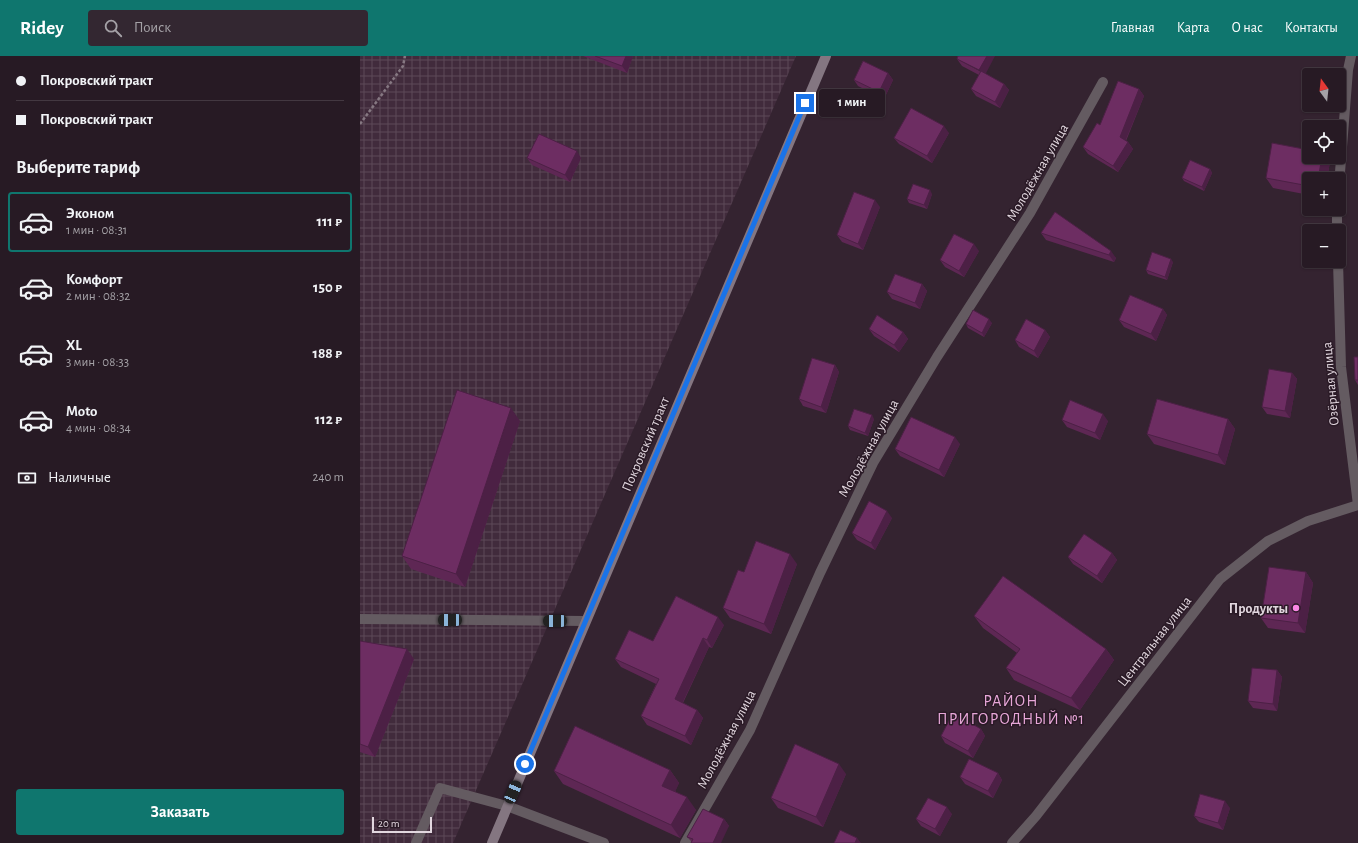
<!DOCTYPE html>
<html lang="ru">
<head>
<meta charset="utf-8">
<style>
	:root { --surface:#271a24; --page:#332731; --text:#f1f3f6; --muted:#a4a1a6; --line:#433841; --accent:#0f766e }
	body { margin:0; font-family:"Alegreya Sans",sans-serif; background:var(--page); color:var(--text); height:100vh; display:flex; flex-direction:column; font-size:15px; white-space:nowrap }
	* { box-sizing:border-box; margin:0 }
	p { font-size:13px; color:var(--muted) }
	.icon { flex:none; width:22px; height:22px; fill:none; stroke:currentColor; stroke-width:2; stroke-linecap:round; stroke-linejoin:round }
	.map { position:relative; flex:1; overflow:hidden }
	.details { display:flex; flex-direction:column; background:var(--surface); width:360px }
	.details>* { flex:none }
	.banner { display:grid; align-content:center; height:88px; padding:0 16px; background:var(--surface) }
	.needle { width:26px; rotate:345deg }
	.controls { position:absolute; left:942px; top:12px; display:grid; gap:8px }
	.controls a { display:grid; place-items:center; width:44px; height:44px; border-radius:4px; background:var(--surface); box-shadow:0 1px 3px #0004,0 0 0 1px var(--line); font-size:20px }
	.scale { position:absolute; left:12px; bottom:10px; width:60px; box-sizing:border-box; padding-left:4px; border:2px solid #e2d7df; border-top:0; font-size:11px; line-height:14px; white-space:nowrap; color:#e2d7df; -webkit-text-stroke:3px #2a1a26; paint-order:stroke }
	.end { position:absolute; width:18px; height:18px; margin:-9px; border:5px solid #1a73e8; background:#fff; box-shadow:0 0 0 2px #fff }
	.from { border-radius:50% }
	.bubble { position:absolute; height:28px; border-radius:4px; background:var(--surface); box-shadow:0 1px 3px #0004,0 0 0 1px var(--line); font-size:13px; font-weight:700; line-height:28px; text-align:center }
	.car { position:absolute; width:12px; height:24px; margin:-12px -6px; border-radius:5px; box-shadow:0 0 3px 1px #0007; background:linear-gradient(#222 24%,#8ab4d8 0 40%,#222 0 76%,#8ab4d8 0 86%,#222 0) }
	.banner b { display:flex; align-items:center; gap:14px; height:38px; font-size:15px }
	.banner b+b { border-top:1px solid var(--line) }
	.banner i { width:10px; height:10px; background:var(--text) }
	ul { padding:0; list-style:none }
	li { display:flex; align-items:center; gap:12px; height:60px; margin:0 8px 6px; padding:0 8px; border:2px solid transparent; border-radius:4px }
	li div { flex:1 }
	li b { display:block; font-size:15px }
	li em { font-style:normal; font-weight:700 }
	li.active { border-color:var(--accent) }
	li>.icon { width:36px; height:36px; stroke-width:1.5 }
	h2 { padding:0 16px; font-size:18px; line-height:48px }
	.pay { display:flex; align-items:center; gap:10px; height:44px; padding:0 16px; font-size:15px }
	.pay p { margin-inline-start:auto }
	.action { display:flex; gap:8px; margin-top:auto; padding:8px 16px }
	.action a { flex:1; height:46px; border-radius:4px; background:var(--accent); color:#fff; font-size:16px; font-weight:700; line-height:46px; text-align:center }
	header { display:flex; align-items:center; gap:24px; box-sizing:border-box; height:56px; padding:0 20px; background:var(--accent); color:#fff }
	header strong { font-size:19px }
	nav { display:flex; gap:22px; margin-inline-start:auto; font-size:14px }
	.search { width:280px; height:36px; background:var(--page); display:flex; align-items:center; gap:10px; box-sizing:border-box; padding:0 14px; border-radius:4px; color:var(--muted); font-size:15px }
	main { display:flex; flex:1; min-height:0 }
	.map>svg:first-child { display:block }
	.industrial { fill:url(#industrial-grid) }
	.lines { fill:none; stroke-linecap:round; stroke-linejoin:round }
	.path { stroke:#867882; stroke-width:2.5; stroke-dasharray:3 2; stroke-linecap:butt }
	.service { stroke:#645b61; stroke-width:10 }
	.minor { stroke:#645b61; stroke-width:10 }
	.tertiary { stroke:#645b61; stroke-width:10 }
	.secondary { stroke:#847681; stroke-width:10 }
	.wall { fill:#5e2754 }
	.shaded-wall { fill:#4c2045 }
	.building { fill:#6d2d62; stroke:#4c2045 }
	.route { stroke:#1a73e8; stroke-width:5 }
	.poi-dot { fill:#fb87e5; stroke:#2a1a26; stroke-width:1.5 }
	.labels { text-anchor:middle; stroke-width:3; stroke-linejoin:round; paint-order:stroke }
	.street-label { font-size:14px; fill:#e2d7df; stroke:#2a1a26 }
	.poi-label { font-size:14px; font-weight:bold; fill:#e2d7df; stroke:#2a1a26; text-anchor:end }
	.quarter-label { font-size:16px; letter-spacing:1px; fill:#e8a7d9; stroke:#2a1a26 }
</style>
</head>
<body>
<header>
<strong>Ridey</strong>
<div class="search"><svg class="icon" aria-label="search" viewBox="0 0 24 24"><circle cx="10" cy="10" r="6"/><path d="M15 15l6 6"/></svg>Поиск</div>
<nav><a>Главная</a><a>Карта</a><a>О нас</a><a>Контакты</a></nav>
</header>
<main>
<section class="details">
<div class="banner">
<b><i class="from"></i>Покровский тракт</b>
<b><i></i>Покровский тракт</b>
</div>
<h2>Выберите тариф</h2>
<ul>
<li class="active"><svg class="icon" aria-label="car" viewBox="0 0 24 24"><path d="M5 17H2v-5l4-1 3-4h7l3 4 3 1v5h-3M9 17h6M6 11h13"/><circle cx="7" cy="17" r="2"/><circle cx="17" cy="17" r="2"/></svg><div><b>Эконом</b><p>1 мин · 08:31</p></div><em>111 ₽</em></li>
<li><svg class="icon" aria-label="car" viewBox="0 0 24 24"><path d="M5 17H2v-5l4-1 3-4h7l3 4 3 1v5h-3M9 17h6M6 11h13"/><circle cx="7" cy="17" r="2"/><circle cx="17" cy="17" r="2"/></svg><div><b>Комфорт</b><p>2 мин · 08:32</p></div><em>150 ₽</em></li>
<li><svg class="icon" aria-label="car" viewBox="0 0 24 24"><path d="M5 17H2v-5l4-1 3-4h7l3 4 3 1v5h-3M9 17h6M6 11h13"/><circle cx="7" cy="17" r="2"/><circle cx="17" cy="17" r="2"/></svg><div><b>XL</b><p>3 мин · 08:33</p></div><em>188 ₽</em></li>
<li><svg class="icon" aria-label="car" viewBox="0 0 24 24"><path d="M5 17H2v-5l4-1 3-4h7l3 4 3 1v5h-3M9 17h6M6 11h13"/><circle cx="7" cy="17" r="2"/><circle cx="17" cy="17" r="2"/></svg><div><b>Moto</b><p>4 мин · 08:34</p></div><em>112 ₽</em></li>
</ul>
<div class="pay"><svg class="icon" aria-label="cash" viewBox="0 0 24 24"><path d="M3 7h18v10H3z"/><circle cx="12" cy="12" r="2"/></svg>Наличные<p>240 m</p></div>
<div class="action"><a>Заказать</a></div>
</section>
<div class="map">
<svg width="998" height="787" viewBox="0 0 998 787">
	<defs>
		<pattern id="industrial-grid" width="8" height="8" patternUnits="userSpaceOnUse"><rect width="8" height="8" fill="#412b3c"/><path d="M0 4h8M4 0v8" fill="none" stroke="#5c4958"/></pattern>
	</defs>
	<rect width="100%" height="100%" fill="#342330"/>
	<!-- industrial -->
	<polygon class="industrial" points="0,0 436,0 93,787 0,787"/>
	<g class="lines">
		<!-- path -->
		<polyline class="path" points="0,68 43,10 45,0"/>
		<!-- service -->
		<g class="service">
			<polyline points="0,563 225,565"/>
			<polyline points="56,787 80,732 147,750"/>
		</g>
		<!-- minor -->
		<g class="minor">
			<polyline points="979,129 988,14 991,0"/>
			<polyline points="977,153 977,175"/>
			<polyline points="978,205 981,311 998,449"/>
			<polyline points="325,787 390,674 460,517 513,407 577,301 670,157 743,26"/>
		</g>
		<!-- tertiary -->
		<g class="tertiary">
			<polyline points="147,750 244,787"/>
			<polyline points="652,787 676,760 860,523 908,485 948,465 998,449"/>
		</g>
		<!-- secondary -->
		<polyline class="secondary" points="132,787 466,0"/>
	</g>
	<!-- wall -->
	<g class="wall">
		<polygon points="223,0 273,0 267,17"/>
		<polygon points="597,3 644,28 649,34 640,52 616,40 611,33 619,19 602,10"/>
		<polygon points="528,17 533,24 524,43 498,30 494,24"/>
		<polygon points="779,33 784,40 766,85 768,86 773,93 758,116 728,98 723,91 740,69"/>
		<polygon points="589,77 572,107 539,88 534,82"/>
		<polygon points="949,101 966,101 970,106 967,123 949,123 949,139 913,132 906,122"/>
		<polygon points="167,102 221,102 210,126 172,109"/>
		<polygon points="850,113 852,117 844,135 824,125 822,122"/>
		<polygon points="572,138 567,153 549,147 547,143"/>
		<polygon points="520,151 503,194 482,186 477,179"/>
		<polygon points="695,156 756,202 754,206 686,184 681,177"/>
		<polygon points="619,195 604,221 585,211 580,204"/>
		<polygon points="813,206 807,224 788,218 786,214"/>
		<polygon points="562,228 567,235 560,253 532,243 527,236"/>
		<polygon points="803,253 807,259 796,285 764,271 759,264"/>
		<polygon points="632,267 624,281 608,272 606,268"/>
		<polygon points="509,273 543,276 548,283 539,296 514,280"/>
		<polygon points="685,274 690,281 678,302 659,291 655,284"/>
		<polygon points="998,301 998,329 995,324"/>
		<polygon points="475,309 479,316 466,357 443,350 439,343"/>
		<polygon points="932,317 937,323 930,362 907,358 902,351"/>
		<polygon points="514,363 508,380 490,374 488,370"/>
		<polygon points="868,363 875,373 865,409 794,388 787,378"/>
		<polygon points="702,364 748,365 740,384 707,371"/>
		<polygon points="160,365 105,531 51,513 42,500"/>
		<polygon points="600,388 584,421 540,400 535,393"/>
		<polygon points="532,462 515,494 497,484 492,477"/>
		<polygon points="752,497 757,504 742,527 713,508 708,501"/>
		<polygon points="437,508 411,578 370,562 363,552 384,516"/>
		<polygon points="946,516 953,527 945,577 908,572 901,562"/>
		<polygon points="614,560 746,593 754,604 720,654 654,624 646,612 657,597 623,572"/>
		<polygon points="364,569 352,592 349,591 323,647 337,654 343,662 331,689 287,669 281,660 296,628 261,611 255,603 293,585"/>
		<polygon points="0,585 54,603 15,701 0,696"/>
		<polygon points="917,614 922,621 917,655 893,652 888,645"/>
		<polygon points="621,673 625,680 613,702 585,687 581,680"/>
		<polygon points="310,714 319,727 315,735 336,754 320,782 203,728 194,715"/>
		<polygon points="638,717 642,724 633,742 605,728 600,721"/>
		<polygon points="486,718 463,771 418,752 411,742"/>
		<polygon points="870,752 863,774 839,766 834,760"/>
		<polygon points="592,758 580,780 561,770 556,763"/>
		<polygon points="364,763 369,770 332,786 327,781"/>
	</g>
	<!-- shaded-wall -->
	<g class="shaded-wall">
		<polygon points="266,0 273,0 267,17 262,10"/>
		<polygon points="627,0 635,0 624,21 619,14"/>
		<polygon points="528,17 533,24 524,43 519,36"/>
		<polygon points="644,28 649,34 640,52 635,46"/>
		<polygon points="779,33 784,40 764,88 760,81"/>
		<polygon points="584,70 589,77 572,107 567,100"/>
		<polygon points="768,86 773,93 758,116 753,110"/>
		<polygon points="217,95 221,102 210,126 205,119"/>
		<polygon points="962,101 966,101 970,106 967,123 958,123"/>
		<polygon points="850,113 852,117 844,135 842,131"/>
		<polygon points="570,134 572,138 567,153 564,149"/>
		<polygon points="515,144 520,151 503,194 498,188"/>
		<polygon points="614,188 619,195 604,221 599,215"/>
		<polygon points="751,195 756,202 754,206 749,199"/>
		<polygon points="811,203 813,206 807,224 805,221"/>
		<polygon points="562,228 567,235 560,253 555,247"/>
		<polygon points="803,253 807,259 796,285 791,278"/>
		<polygon points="629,263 632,267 624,281 622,277"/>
		<polygon points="685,274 690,281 678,302 674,295"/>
		<polygon points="543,276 548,283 539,296 534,289"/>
		<polygon points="475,309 479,316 466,357 461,351"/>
		<polygon points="932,317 937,323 930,362 925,355"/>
		<polygon points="151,352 160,365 105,531 96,518"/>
		<polygon points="743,358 748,365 740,384 735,377"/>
		<polygon points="512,359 514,363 508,380 505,377"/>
		<polygon points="868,363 875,373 865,409 858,399"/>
		<polygon points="595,381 600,388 584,421 579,414"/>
		<polygon points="527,455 532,462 515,494 511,487"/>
		<polygon points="752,497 757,504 742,527 737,520"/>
		<polygon points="430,498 437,508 411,578 404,568"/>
		<polygon points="946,516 953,527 945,577 938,567"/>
		<polygon points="358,561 364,569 352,592 347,584"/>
		<polygon points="343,582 349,591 320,652 315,643"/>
		<polygon points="47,593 54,603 15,701 8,691"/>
		<polygon points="746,593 754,604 720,654 711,642"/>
		<polygon points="917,614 922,621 917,655 913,648"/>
		<polygon points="337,654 343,662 331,689 325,680"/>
		<polygon points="621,673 625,680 613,702 608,695"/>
		<polygon points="479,708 486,718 463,771 456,761"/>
		<polygon points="310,714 319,727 312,743 302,730"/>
		<polygon points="638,717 642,724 633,742 628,735"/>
		<polygon points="327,741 336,754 320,782 311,769"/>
		<polygon points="865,745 870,752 863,774 858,767"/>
		<polygon points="587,751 592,758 580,780 575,773"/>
		<polygon points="364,763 369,770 361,787 353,787"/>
		<polygon points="497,782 501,787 495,787"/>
	</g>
	<!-- building -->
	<g class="building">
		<polygon points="235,0 266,0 262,10"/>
		<polygon points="598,0 627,0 619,14 597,3"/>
		<polygon points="503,5 528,17 519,36 494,24"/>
		<polygon points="621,15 644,28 635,46 611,33"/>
		<polygon points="758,25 779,33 760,81 768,86 753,110 723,91 737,67 740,69"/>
		<polygon points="551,52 584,70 567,100 534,82"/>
		<polygon points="179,78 217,95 205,119 167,102"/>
		<polygon points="912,87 949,94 949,101 962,101 958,123 949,123 949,130 906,122"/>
		<polygon points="830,104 850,113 842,131 822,122"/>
		<polygon points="553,128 570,134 564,149 547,143"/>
		<polygon points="494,136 515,144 498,188 477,179"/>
		<polygon points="695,156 751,195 749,199 681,177"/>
		<polygon points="594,178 614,188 599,215 580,204"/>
		<polygon points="792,196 811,203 805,221 786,214"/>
		<polygon points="535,218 562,228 555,247 527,236"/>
		<polygon points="770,239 803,253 791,278 759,264"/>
		<polygon points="613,254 629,263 622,277 606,268"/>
		<polygon points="517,259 543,276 534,289 509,273"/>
		<polygon points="666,263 685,274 674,295 655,284"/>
		<polygon points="994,301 998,301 998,324 995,324"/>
		<polygon points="452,302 475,309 461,351 439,343"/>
		<polygon points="909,313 932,317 925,355 902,351"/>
		<polygon points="97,334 151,352 96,518 42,500"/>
		<polygon points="797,343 868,363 858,399 787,378"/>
		<polygon points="710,344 743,358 735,377 702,364"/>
		<polygon points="494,353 512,359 505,377 488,370"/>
		<polygon points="551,361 595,381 579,414 535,393"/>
		<polygon points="509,445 527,455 511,487 492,477"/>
		<polygon points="724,478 752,497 737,520 708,501"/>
		<polygon points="396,485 430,498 404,568 363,552 378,514 384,516"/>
		<polygon points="909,511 946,516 938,567 901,562"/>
		<polygon points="643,520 746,593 711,642 646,612 660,593 614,560"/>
		<polygon points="316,540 358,561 347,584 343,582 315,643 337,654 325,680 281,660 299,623 255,603 269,574 293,585"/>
		<polygon points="0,585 47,593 8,691 0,688"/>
		<polygon points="892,612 917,614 913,648 888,645"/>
		<polygon points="593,657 621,673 608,695 581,680"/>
		<polygon points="215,670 310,714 302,730 327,741 311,769 194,715"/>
		<polygon points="435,688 479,708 456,761 411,742"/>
		<polygon points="609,703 638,717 628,735 600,721"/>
		<polygon points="840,738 865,745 858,767 834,760"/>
		<polygon points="568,742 587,751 575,773 556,763"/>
		<polygon points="343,753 364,763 353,787 331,787 333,783 327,781"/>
		<polygon points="480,774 497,782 495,787 474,787"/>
	</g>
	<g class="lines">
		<!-- route -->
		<polyline class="route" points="165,708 445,47"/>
	</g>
	<!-- markers -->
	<circle class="poi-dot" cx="936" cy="552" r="4"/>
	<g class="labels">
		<!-- street labels -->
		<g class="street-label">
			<text transform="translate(677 116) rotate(-60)" y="5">Молодёжная улица</text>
			<text transform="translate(970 328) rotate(-95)" y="5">Озёрная улица</text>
			<text transform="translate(285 388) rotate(-67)" y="5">Покровский тракт</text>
			<text transform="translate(508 392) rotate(-61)" y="5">Молодёжная улица</text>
			<text transform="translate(794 585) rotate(-52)" y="5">Центральная улица</text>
			<text transform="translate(366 683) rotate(-62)" y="5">Молодёжная улица</text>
		</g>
		<!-- poi labels -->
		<g class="poi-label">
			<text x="928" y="557">Продукты</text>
		</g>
		<!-- quarter labels -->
		<g class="quarter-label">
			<text x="651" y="650">РАЙОН<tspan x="651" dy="18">ПРИГОРОДНЫЙ №1</tspan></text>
		</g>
	</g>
</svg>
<div class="controls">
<a><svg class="needle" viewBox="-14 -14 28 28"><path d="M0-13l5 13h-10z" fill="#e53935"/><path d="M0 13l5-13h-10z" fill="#a4a1a6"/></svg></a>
<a><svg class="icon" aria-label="locate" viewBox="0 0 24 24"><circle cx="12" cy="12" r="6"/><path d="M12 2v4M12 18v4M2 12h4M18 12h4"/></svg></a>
<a>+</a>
<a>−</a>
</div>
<div class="scale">20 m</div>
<i class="end from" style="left:165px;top:708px"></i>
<i class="end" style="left:445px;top:47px"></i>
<div class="bubble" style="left:459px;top:33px;width:66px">1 мин</div>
<i class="car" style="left:90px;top:564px;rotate:270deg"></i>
<i class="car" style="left:195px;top:565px;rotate:270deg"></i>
<i class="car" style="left:153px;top:736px;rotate:23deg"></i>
</div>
</main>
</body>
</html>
